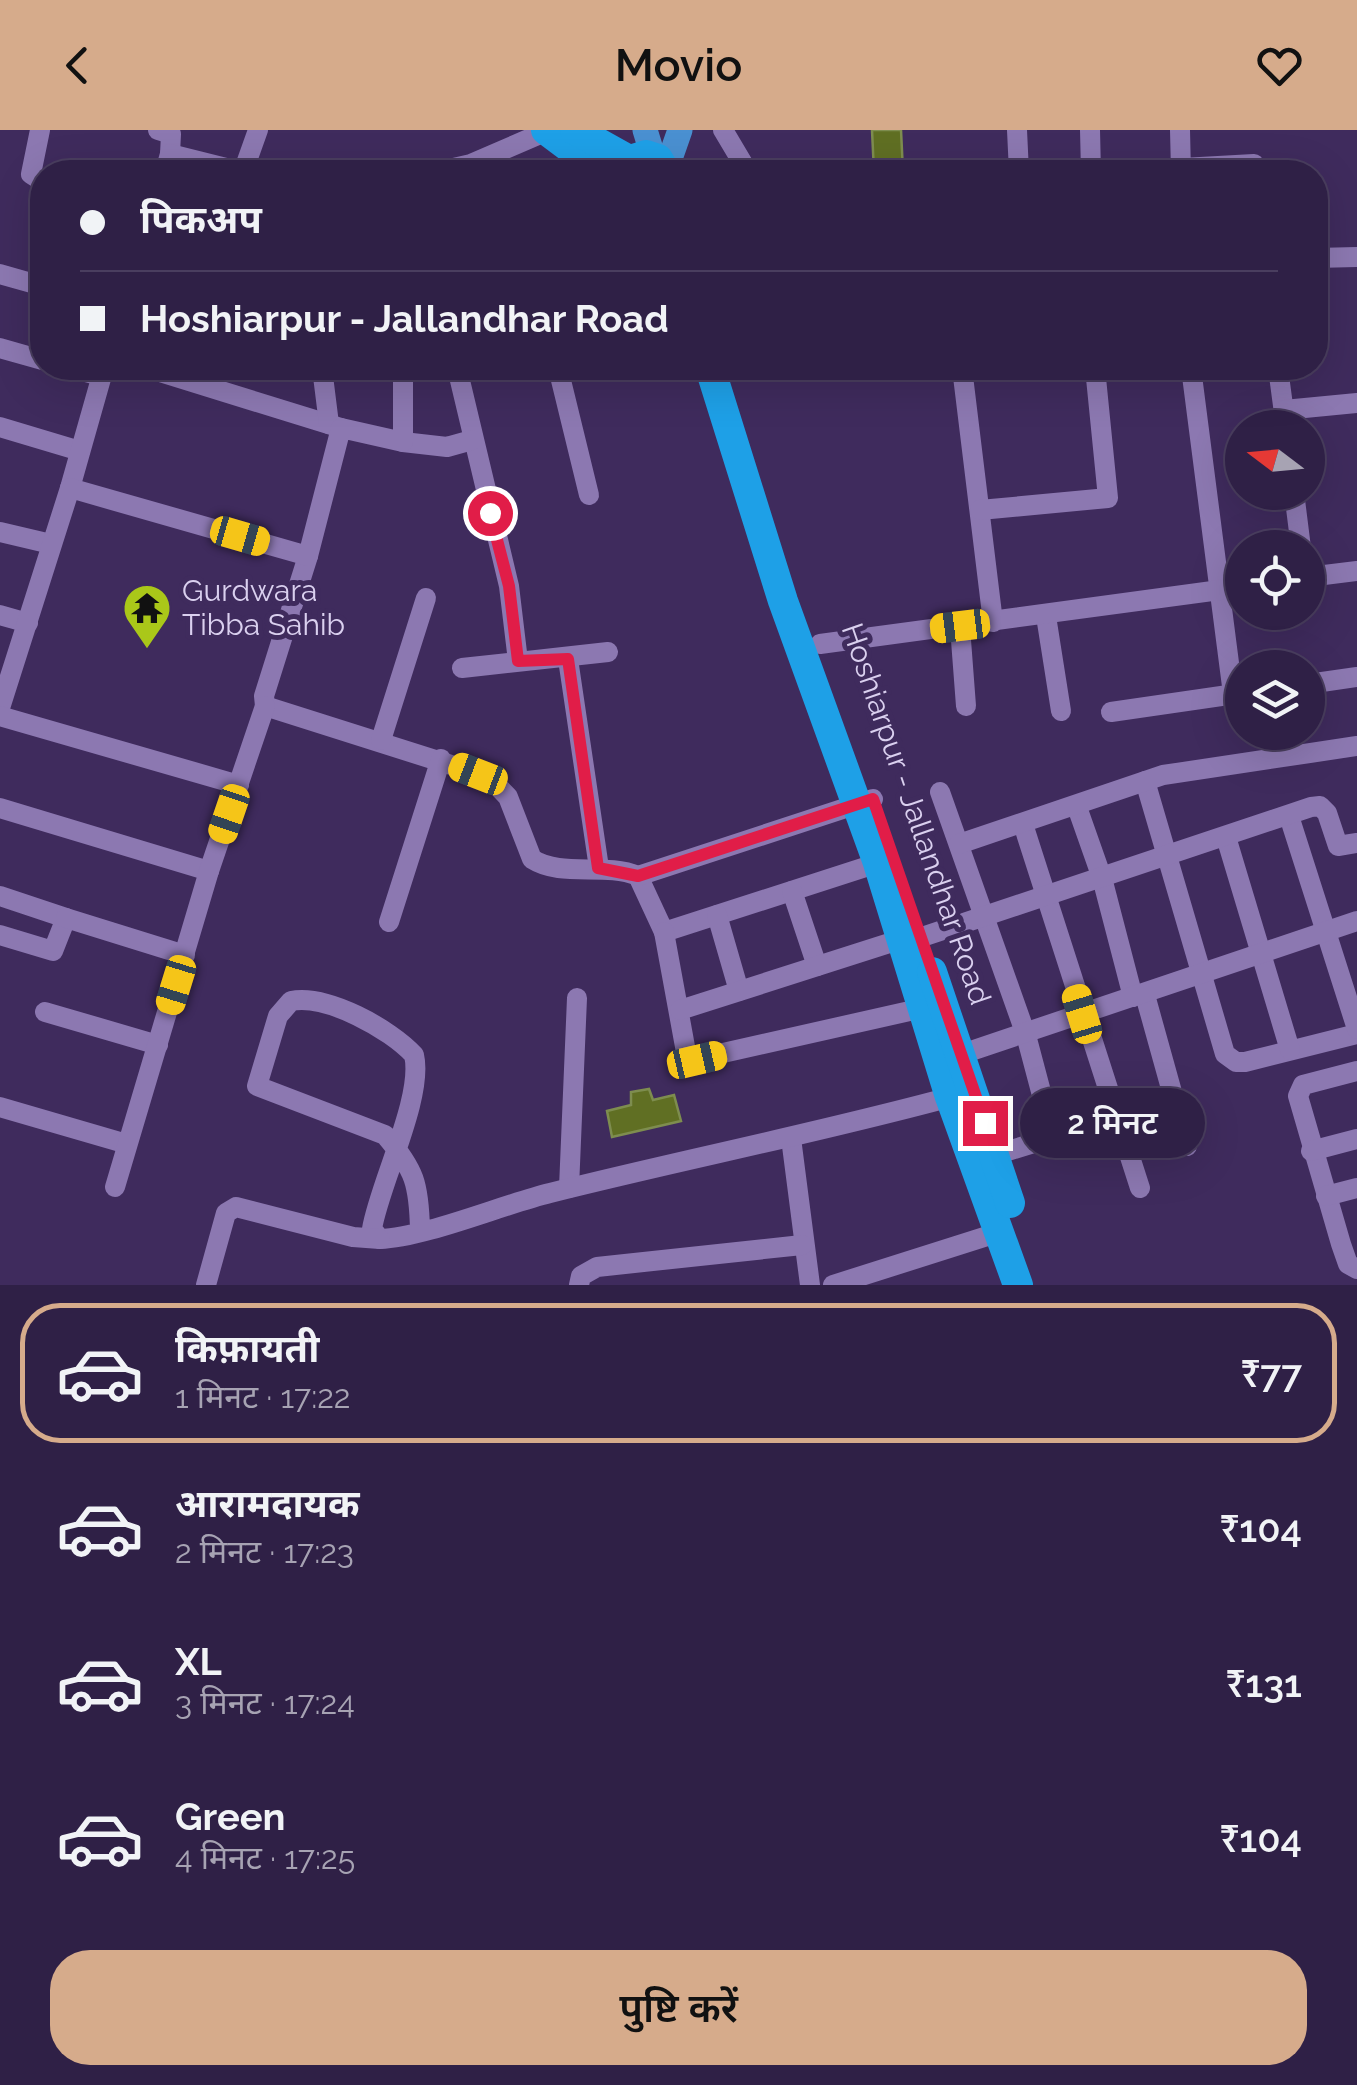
<!DOCTYPE html>
<html lang="hi">
<head>
<meta charset="utf-8">
<style>
	:root { --surface:#2f2046; --page:#37284d; --text:#f1f3f6; --muted:#a7a3b3; --line:#4a3e5f; --accent:#d6ab8b }
	body { margin:0; font-family:Raleway,"Noto Sans Devanagari",sans-serif; background:var(--page); color:var(--text); height:100vh; display:flex; flex-direction:column; font-size:38px; white-space:nowrap }
	* { box-sizing:border-box; margin:0 }
	p { font-size:32px; color:var(--muted) }
	.icon { flex:none; width:55px; height:55px; fill:none; stroke:currentColor; stroke-width:2; stroke-linecap:round; stroke-linejoin:round }
	.map { position:relative; height:1155px; overflow:hidden }
	.side { display:flex; flex-direction:column; background:var(--surface); flex:1 }
	.side>* { flex:none }
	.hud { position:absolute; left:30px; top:30px; width:1298px; height:220px; border-radius:40px; box-shadow:0 10px 40px #0002,0 0 0 2px var(--line); display:grid; align-content:center; height:220px; padding:0 50px; background:var(--surface) }
	.needle { width:65px; rotate:286deg }
	.buttons { position:absolute; left:1225px; top:280px; display:grid; gap:20px }
	.buttons a { display:grid; place-items:center; width:100px; height:100px; border-radius:50%; background:var(--surface); box-shadow:0 10px 40px #0002,0 0 0 2px var(--line); font-size:50px }
	.end { position:absolute; width:45px; height:45px; margin:-22px; border:12px solid #e11d48; background:#fff; box-shadow:0 0 0 5px #fff }
	.from { border-radius:50% }
	.bubble { position:absolute; height:70px; border-radius:35px; background:var(--surface); box-shadow:0 10px 40px #0002,0 0 0 2px var(--line); font-size:32px; font-weight:600; line-height:70px; text-align:center }
	.car { position:absolute; width:30px; height:60px; margin:-30px -15px; border-radius:12px; box-shadow:0 0 8px 2px #0007; background:linear-gradient(#f5c518 24%,#345 0 40%,#f5c518 0 76%,#345 0 86%,#f5c518 0) }
	.hud b { display:flex; align-items:center; gap:35px; height:95px; font-size:38px }
	.hud b+b { border-top:2px solid var(--line) }
	.hud i { width:25px; height:25px; background:var(--text) }
	ul { padding:18px 0 0; list-style:none }
	li { display:flex; align-items:center; gap:30px; height:140px; margin:0 20px 15px; padding:0 30px; border:5px solid transparent; border-radius:40px }
	li div { flex:1 }
	li b { display:block; font-size:38px }
	li em { font-style:normal; font-weight:600 }
	li.on { border-color:var(--accent) }
	li>.icon { width:90px; height:90px; stroke-width:1.5 }
	.button { display:flex; gap:20px; margin-top:auto; padding:20px 50px }
	.button a { flex:1; height:115px; border-radius:40px; background:var(--accent); color:#111; font-size:40px; font-weight:600; line-height:115px; text-align:center }
	header { display:flex; justify-content:space-between; align-items:center; height:130px; padding:0 50px; background:var(--accent); color:#111; font-size:45px; font-weight:600 }
	.map>svg:first-child { display:block }
	.building { fill:#606f23; stroke:#7e8d4f; stroke-width:2.5 }
	.lines { fill:none; stroke-linecap:round; stroke-linejoin:round }
	.minor { stroke:#8c78b1; stroke-width:20 }
	.major { stroke:#4a90d1; stroke-width:25 }
	.highway { stroke:#1ea0e7; stroke-width:30 }
	.route { stroke:#e11d48; stroke-width:12 }
	.labels { text-anchor:middle; stroke-width:10; stroke-linejoin:round; paint-order:stroke }
	.poi-label { font-size:30px; fill:#dad0ef; stroke:#3f2b5d; text-anchor:start }
	.street-label { font-size:30px; fill:#dad0ef; stroke:#3f2b5d }
</style>
</head>
<body>
<header><svg class="icon" aria-label="back" viewBox="0 0 24 24"><path d="M15 5l-7 7 7 7"/></svg>Movio<svg class="icon" aria-label="heart" viewBox="0 0 24 24"><path d="M12 20l-8-8c-3-5 5-10 8-4 3-6 11-1 8 4z"/></svg></header>
<div class="map">
<svg width="1357" height="1155" viewBox="0 0 1357 1155">
	<rect width="100%" height="100%" fill="#3f2b5d"/>
	<!-- building -->
	<g class="building">
		<polygon points="872,0 901,0 903,42 874,42"/>
		<polygon points="649,959 653,970 674,965 681,991 612,1007 607,981 631,975 631,962"/>
	</g>
	<g class="lines">
		<!-- minor -->
		<g class="minor">
			<polyline points="40,0 31,44 42,51"/>
			<polyline points="158,0 171,4 170,24"/>
			<polyline points="723,0 748,42"/>
			<polyline points="1017,0 1019,42"/>
			<polyline points="1090,0 1091,42"/>
			<polyline points="1180,0 1181,42"/>
			<polyline points="1182,38 1254,34"/>
			<polyline points="165,42 170,24 242,42"/>
			<polyline points="243,42 258,0"/>
			<polyline points="436,42 471,34 547,1"/>
			<polyline points="1315,128 1357,127"/>
			<polyline points="0,144 42,156"/>
			<polyline points="0,218 42,230"/>
			<polyline points="71,238 101,246"/>
			<polyline points="147,238 341,298"/>
			<polyline points="322,238 329,294"/>
			<polyline points="457,238 509,456 518,531"/>
			<polyline points="558,238 589,365"/>
			<polyline points="962,238 993,492"/>
			<polyline points="1191,238 1233,564"/>
			<polyline points="1278,238 1286,298"/>
			<polyline points="1284,280 1357,273"/>
			<polyline points="0,297 80,321"/>
			<polyline points="403,312 447,317 472,310"/>
			<polyline points="70,358 104,238"/>
			<polyline points="1294,362 1301,418"/>
			<polyline points="980,380 1108,368 1095,238"/>
			<polyline points="0,402 51,414"/>
			<path d="M308,426L264,566L265,576L489,647L508,667L532,729C562,748 604,732 638,746L664,802L878,733"/>
			<polyline points="1308,447 1357,441"/>
			<polyline points="0,485 28,493"/>
			<polyline points="1046,486 1061,581"/>
			<polyline points="960,497 966,576"/>
			<polyline points="820,514 1242,457"/>
			<polyline points="568,529 599,738"/>
			<polyline points="462,538 608,522"/>
			<polyline points="1308,554 1357,547"/>
			<polyline points="0,578 70,358 308,426 341,298 403,312 403,238"/>
			<polyline points="1111,582 1242,563"/>
			<polyline points="0,586 239,655"/>
			<polyline points="381,610 426,468"/>
			<polyline points="1145,651 1225,924 1236,932 1245,932 1357,904"/>
			<polyline points="940,662 1026,905 1053,1007"/>
			<polyline points="1077,677 1102,748 1133,867"/>
			<polyline points="0,678 209,741"/>
			<polyline points="1289,686 1357,899"/>
			<polyline points="1023,694 1140,1058"/>
			<polyline points="1226,707 1290,920"/>
			<polyline points="959,714 1163,645 1357,616"/>
			<polyline points="638,746 873,669"/>
			<polyline points="792,761 817,836"/>
			<polyline points="0,766 66,788 53,821 0,805"/>
			<polyline points="717,785 739,861"/>
			<polyline points="66,788 185,825"/>
			<polyline points="389,792 441,629"/>
			<polyline points="664,802 686,922 692,930 923,878"/>
			<polyline points="919,808 1311,677 1320,676 1327,683 1338,716 1357,713"/>
			<polyline points="1145,865 1187,1016"/>
			<polyline points="680,880 902,809"/>
			<polyline points="45,882 158,915"/>
			<polyline points="962,924 1357,791"/>
			<polyline points="1357,941 1303,955 1298,966 1341,1114 1348,1134 1357,1139"/>
			<polyline points="0,977 127,1014"/>
			<polyline points="791,1008 810,1155"/>
			<polyline points="1311,1021 1357,1009"/>
			<polyline points="995,1025 1173,970"/>
			<polyline points="115,1057 209,741 265,576"/>
			<polyline points="569,1058 577,868"/>
			<polyline points="1326,1066 1357,1058"/>
			<path d="M420,1100C419,1054 415,1040 385,1005L257,956L278,886L291,871C327,864 390,899 414,925C424,967 379,1055 372,1099L380,1109C423,1108 504,1074 550,1063C685,1029 823,1002 958,965"/>
			<polyline points="206,1155 226,1083 236,1077 353,1107 380,1109"/>
			<polyline points="579,1155 581,1146 597,1137 802,1115"/>
			<polyline points="833,1155 1000,1102"/>
		</g>
		<!-- major -->
		<g class="major">
			<polyline points="645,0 653,26"/>
			<polyline points="666,40 680,0"/>
		</g>
		<!-- highway -->
		<g class="highway">
			<polyline points="546,0 602,42"/>
			<polyline points="575,0 631,31"/>
			<polyline points="625,42 633,29 646,25 658,29 666,42"/>
			<polyline points="710,238 783,471 878,733 950,967 1018,1155"/>
			<polyline points="932,842 1010,1073"/>
		</g>
	</g>
	<g class="lines">
		<!-- route -->
		<polyline class="route" points="490,383 509,456 518,531 568,529 598,738 638,746 873,669 985,993"/>
	</g>
	<!-- icons -->
	<defs>
		<g id="temple-pin" transform="scale(2.5)"><path d="M0 17L-7.5 6A9.5 9.5 0 1 1 7.5 6Z" fill="#aac719" stroke="#3f2b5d"/><path d="M0-6L5-2H3V0L6.5 2.5H4V6H1.5V3h-3V6H-4V2.5H-6.5L-3 0V-2H-5Z" fill="#111"/></g>
	</defs>
	<g fill-rule="evenodd">
		<use href="#temple-pin" x="147" y="478"/>
	</g>
	<g class="labels">
		<!-- poi labels -->
		<g class="poi-label">
			<text x="182" y="471">Gurdwara<tspan x="182" dy="34">Tibba Sahib</tspan></text>
		</g>
		<!-- street labels -->
		<g class="street-label">
			<text transform="translate(916 684) rotate(71)" y="10">Hoshiarpur - Jallandhar Road</text>
		</g>
	</g>
</svg>
<div class="buttons">
<a><svg class="needle" viewBox="-14 -14 28 28"><path d="M0-13l5 13h-10z" fill="#e53935"/><path d="M0 13l5-13h-10z" fill="#a7a3b3"/></svg></a>
<a><svg class="icon" aria-label="locate" viewBox="0 0 24 24"><circle cx="12" cy="12" r="6"/><path d="M12 2v4M12 18v4M2 12h4M18 12h4"/></svg></a>
<a><svg class="icon" aria-label="layers" viewBox="0 0 24 24"><path d="M12 4l9 5-9 5-9-5zM3 14l9 5 9-5"/></svg></a>
</div>
<i class="end from" style="left:490px;top:383px"></i>
<i class="end" style="left:985px;top:993px"></i>
<div class="bubble" style="left:1020px;top:958px;width:185px">2 मिनट</div>
<i class="car" style="left:240px;top:406px;rotate:106deg"></i>
<i class="car" style="left:960px;top:496px;rotate:263deg"></i>
<i class="car" style="left:478px;top:644px;rotate:291deg"></i>
<i class="car" style="left:229px;top:684px;rotate:199deg"></i>
<i class="car" style="left:176px;top:855px;rotate:197deg"></i>
<i class="car" style="left:1082px;top:884px;rotate:343deg"></i>
<i class="car" style="left:697px;top:930px;rotate:77deg"></i>
<div class="hud">
<b><i class="from"></i>पिकअप</b>
<b><i></i>Hoshiarpur - Jallandhar Road</b>
</div>
</div>
<section class="side">
<ul>
<li class="on"><svg class="icon" aria-label="car" viewBox="0 0 24 24"><path d="M5 17H2v-5l4-1 3-4h7l3 4 3 1v5h-3M9 17h6M6 11h13"/><circle cx="7" cy="17" r="2"/><circle cx="17" cy="17" r="2"/></svg><div><b>किफ़ायती</b><p>1 मिनट · 17:22</p></div><em>₹77</em></li>
<li><svg class="icon" aria-label="car" viewBox="0 0 24 24"><path d="M5 17H2v-5l4-1 3-4h7l3 4 3 1v5h-3M9 17h6M6 11h13"/><circle cx="7" cy="17" r="2"/><circle cx="17" cy="17" r="2"/></svg><div><b>आरामदायक</b><p>2 मिनट · 17:23</p></div><em>₹104</em></li>
<li><svg class="icon" aria-label="car" viewBox="0 0 24 24"><path d="M5 17H2v-5l4-1 3-4h7l3 4 3 1v5h-3M9 17h6M6 11h13"/><circle cx="7" cy="17" r="2"/><circle cx="17" cy="17" r="2"/></svg><div><b>XL</b><p>3 मिनट · 17:24</p></div><em>₹131</em></li>
<li><svg class="icon" aria-label="car" viewBox="0 0 24 24"><path d="M5 17H2v-5l4-1 3-4h7l3 4 3 1v5h-3M9 17h6M6 11h13"/><circle cx="7" cy="17" r="2"/><circle cx="17" cy="17" r="2"/></svg><div><b>Green</b><p>4 मिनट · 17:25</p></div><em>₹104</em></li>
</ul>
<div class="button"><a>पुष्टि करें</a></div>
</section>
</body>
</html>
